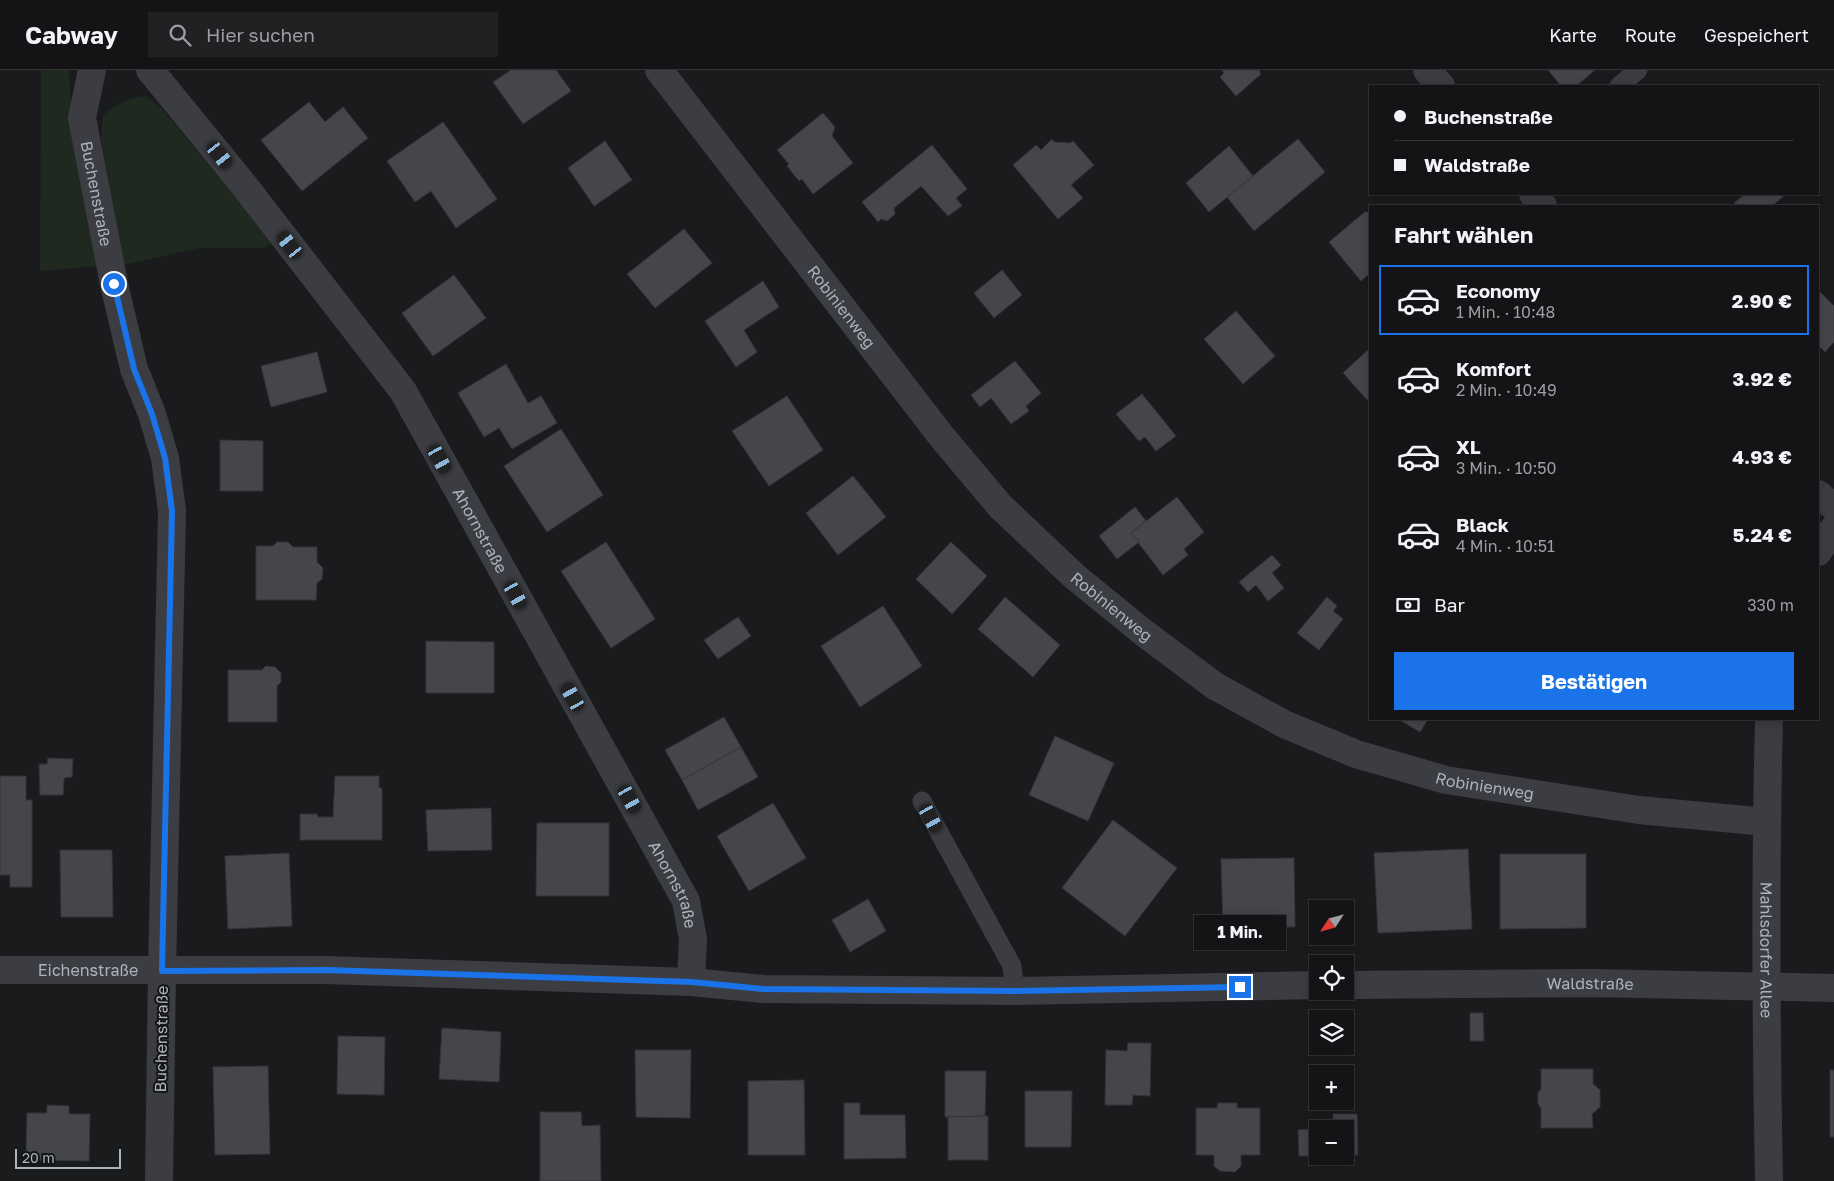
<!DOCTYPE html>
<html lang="de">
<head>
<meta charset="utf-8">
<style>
	:root { --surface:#141416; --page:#212123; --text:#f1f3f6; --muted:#9d9ea1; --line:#333335; --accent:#1a73e8 }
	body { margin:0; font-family:"Golos Text",sans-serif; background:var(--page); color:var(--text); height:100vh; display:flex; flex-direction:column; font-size:19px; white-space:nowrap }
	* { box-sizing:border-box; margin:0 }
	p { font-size:16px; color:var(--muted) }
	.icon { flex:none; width:28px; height:28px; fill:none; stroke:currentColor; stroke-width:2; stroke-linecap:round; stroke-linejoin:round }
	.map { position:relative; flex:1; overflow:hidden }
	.sheet { position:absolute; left:1369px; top:135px; width:450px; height:515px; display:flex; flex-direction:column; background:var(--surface); border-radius:0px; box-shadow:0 2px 12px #0003,0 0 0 1px var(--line) }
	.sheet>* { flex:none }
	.hud { position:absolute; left:1369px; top:15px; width:450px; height:110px; border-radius:0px; box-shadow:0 2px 12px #0003,0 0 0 1px var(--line); display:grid; align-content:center; height:110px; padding:0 25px; background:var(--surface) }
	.needle { width:32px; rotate:234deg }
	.fabs { position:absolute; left:1309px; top:830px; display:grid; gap:10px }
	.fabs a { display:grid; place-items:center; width:45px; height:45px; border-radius:0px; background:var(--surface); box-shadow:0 2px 12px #0003,0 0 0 1px var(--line); font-size:25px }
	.scale { position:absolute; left:15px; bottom:12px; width:106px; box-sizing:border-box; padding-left:5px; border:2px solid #acb3bd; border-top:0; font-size:14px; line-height:18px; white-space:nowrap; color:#acb3bd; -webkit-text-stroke:4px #151518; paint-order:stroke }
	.end { position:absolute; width:22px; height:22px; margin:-11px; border:6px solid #1a73e8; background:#fff; box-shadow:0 0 0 2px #fff }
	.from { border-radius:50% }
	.bubble { position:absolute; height:35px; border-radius:0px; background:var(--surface); box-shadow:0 2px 12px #0003,0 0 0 1px var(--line); font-size:16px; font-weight:700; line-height:35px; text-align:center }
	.car { position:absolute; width:15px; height:30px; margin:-15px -8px; border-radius:6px; box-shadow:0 0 4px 1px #0007; background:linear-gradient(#222 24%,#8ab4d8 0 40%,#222 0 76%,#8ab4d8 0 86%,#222 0) }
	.hud b { display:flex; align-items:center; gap:18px; height:48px; font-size:19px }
	.hud b+b { border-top:1px solid var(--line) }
	.hud i { width:12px; height:12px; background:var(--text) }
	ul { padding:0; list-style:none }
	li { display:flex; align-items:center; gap:15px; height:70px; margin:0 10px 8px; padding:0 15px; border:2px solid transparent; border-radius:0px }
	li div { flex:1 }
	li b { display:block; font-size:19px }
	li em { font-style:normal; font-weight:700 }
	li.active { border-color:var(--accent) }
	li>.icon { width:45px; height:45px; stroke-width:1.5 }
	h2 { padding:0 25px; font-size:22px; line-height:60px }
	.pay { display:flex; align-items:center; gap:12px; height:55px; padding:0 25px; font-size:19px }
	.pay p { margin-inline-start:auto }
	.cta { display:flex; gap:10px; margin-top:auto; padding:10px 25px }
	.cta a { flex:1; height:58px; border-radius:0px; background:var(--accent); color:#fff; font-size:20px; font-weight:700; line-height:58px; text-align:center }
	header { display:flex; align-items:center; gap:30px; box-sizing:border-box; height:70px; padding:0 25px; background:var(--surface); border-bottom:1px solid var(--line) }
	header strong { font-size:24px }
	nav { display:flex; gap:28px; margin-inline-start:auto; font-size:18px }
	.search { width:350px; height:45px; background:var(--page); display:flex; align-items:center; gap:12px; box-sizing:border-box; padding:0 18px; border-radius:0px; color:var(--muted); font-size:19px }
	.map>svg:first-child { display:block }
	.green { fill:#202920 }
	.building { fill:#44464a; stroke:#343539 }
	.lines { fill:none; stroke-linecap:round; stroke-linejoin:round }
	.lane { stroke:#3b3d42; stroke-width:19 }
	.street { stroke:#3b3d42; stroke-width:28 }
	.route { stroke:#1a73e8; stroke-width:6 }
	.labels { text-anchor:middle; stroke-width:4; stroke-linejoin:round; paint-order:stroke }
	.street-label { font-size:16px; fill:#acb3bd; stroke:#151518 }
</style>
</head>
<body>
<header>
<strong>Cabway</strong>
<div class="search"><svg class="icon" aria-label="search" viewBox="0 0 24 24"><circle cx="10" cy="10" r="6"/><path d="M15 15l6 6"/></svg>Hier suchen</div>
<nav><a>Karte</a><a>Route</a><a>Gespeichert</a></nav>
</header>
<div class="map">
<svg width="1834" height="1111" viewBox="0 0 1834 1111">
	<rect width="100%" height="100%" fill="#1a1b1d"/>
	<!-- green -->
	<g class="green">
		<polygon points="41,0 69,0 73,67 99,196 40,201"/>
		<path d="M146,26L162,39L275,173L263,178H199L123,195L101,67L103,46C116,33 127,29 146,26Z"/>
	</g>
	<!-- building -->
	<g class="building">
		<polygon points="511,0 556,0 571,21 523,54 493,12"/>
		<polygon points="1222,0 1260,0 1259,1 1261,4 1236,26 1220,7 1224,3"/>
		<polygon points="1548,0 1595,0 1576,16 1561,16"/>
		<polygon points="309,32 325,52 343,37 368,68 302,121 261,70"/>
		<polygon points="823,43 835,57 832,66 853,93 813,124 802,109 799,111 787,96 789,94 777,80"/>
		<polygon points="443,52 497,129 456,158 431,121 415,132 387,91"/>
		<polygon points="1052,69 1054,72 1070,73 1073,71 1094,95 1071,115 1083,128 1058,149 1013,95 1036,75 1041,80"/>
		<polygon points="1298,69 1325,102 1254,161 1227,127"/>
		<polygon points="605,71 632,110 594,136 568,98"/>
		<polygon points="932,75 967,119 956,128 962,136 948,146 921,116 894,138 895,144 887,151 881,149 878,152 862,132"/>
		<polygon points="1229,76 1253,106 1209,142 1186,113"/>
		<polygon points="1745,124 1786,124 1772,136 1736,136 1734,133"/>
		<polygon points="1366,141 1370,145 1370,203 1361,211 1329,172"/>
		<polygon points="684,159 712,193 655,238 627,204"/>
		<polygon points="1002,200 1022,225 994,248 974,223"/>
		<polygon points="454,205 486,248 433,286 402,243"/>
		<polygon points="763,211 779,237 744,260 757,282 736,297 705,251"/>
		<polygon points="1818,220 1834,236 1834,272 1825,282 1818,275"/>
		<polygon points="1236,241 1275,286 1243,314 1204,269"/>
		<polygon points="1370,278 1370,333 1343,303"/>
		<polygon points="317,282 327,322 271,337 261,296"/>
		<polygon points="1015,291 1041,323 1026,336 1029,341 1011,354 991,328 980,337 971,325"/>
		<polygon points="506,294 528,333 541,326 557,353 512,379 499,358 484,367 458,323"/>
		<polygon points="1142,324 1176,366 1156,381 1145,367 1139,371 1116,344"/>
		<polygon points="787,326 823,380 769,416 732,361"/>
		<polygon points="561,359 603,425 547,462 504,396"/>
		<polygon points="220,370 263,371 263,421 220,421"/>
		<polygon points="853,406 886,447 838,485 806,443"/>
		<polygon points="1177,427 1204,462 1184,479 1188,485 1163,505 1131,463"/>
		<polygon points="1135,437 1146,451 1131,463 1139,472 1117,489 1099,466"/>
		<polygon points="277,472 288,472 293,477 317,477 317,492 323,498 322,509 317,513 316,530 256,530 256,476 273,476"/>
		<polygon points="606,472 655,549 611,578 561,501"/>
		<polygon points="951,472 987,506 952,544 916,509"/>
		<polygon points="1272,485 1281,495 1272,503 1284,518 1268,531 1256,515 1248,522 1239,512"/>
		<polygon points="1005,527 1060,575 1033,607 978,559"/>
		<polygon points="1327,527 1337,536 1333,541 1343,549 1319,580 1297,563"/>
		<polygon points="883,536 922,596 860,637 821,576"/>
		<polygon points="738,547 751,566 718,589 704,570"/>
		<polygon points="426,571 494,572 494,623 426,623"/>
		<polygon points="266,596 275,597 281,603 281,612 277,616 277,652 228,652 228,600 262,600"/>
		<polygon points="724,647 741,677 682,710 665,680"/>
		<polygon points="1398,649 1428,649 1420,662"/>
		<polygon points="1055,666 1114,693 1088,751 1029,725"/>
		<polygon points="741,677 758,707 698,740 682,710"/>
		<polygon points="48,688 73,689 72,707 64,708 63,725 40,725 39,694 47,694"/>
		<polygon points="0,706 26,706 26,730 32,730 32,817 10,817 10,805 0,805"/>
		<polygon points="335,706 379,706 379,717 382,719 382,770 300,770 300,744 317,744 318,747 333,747"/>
		<polygon points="773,733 806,788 749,821 717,766"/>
		<polygon points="491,738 492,780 428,781 426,740"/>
		<polygon points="1113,750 1177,798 1125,866 1062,818"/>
		<polygon points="537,753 609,753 609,826 536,826"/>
		<polygon points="1468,779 1472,859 1378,863 1374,783"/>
		<polygon points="60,780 112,780 113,847 61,847"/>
		<polygon points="289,783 292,856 228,859 225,786"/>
		<polygon points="1500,784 1586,784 1586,858 1500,859"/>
		<polygon points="1294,788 1295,857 1223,857 1221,789"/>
		<polygon points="868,829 886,861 850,882 832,850"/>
		<polygon points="1470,943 1483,943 1484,971 1470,971"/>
		<polygon points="442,958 501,962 499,1012 439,1009"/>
		<polygon points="338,966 385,967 384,1025 337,1024"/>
		<polygon points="1128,973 1151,973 1150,1026 1133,1025 1132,1035 1105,1035 1106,980 1127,981"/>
		<polygon points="635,980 691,980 690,1048 636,1047"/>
		<polygon points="268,996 270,1084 215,1085 213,997"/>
		<polygon points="1541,999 1593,999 1593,1014 1600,1020 1600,1037 1592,1044 1593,1058 1541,1058 1541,1038 1538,1034 1538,1023 1541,1019"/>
		<rect x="1830" y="1000" width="4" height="67"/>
		<polygon points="945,1001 986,1001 985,1046 945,1047"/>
		<polygon points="804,1010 805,1085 748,1085 748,1011"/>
		<polygon points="1025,1021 1072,1021 1071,1077 1025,1077"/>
		<polygon points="844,1033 860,1033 860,1045 905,1045 906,1088 844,1089"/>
		<polygon points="1218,1033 1237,1033 1237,1038 1260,1038 1260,1085 1241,1085 1241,1096 1235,1102 1220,1101 1214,1096 1214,1085 1196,1085 1196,1038 1217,1038"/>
		<polygon points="47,1035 69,1036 69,1044 90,1044 89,1091 26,1090 27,1043 47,1043"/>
		<polygon points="540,1042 581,1042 582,1056 600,1055 601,1111 540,1111"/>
		<polygon points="1333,1044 1357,1044 1358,1085 1345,1085 1345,1059 1333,1059"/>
		<polygon points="988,1046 988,1090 948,1090 948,1047"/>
		<polygon points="1318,1059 1318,1086 1299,1086 1298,1060"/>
	</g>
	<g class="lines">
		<!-- lane -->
		<g class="lane">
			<polyline points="1619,16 1638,0"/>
			<polyline points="922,731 1012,896 1015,921"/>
		</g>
		<!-- street -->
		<g class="street">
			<path id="s1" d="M92,0L82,48L114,214L134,299L152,344L165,388L172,441L162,901L159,1111"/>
			<path id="s2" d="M150,0L243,114L403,321L686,831L693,869L691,912"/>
			<path id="s3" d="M659,0L942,367L1000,436L1074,506L1144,563L1215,616L1284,654L1356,684L1446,710L1639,740L1766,752"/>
			<polyline points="1427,0 1441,16"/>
			<polyline points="1533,124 1543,136"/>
			<polyline points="1818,424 1834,437"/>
			<polyline points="1818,482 1834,458"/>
			<path id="s4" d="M1769,649C1765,803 1766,957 1769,1111"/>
			<path id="s5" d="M0,900H325L691,912L763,919L1015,921L1318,915"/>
			<path id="s6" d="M1345,915L1593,913L1834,918"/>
		</g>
	</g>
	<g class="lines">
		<!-- route -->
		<polyline class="route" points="114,214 134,299 152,344 165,388 172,441 162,901 326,900 692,912 763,919 1015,921 1240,917"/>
	</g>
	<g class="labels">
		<!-- street labels -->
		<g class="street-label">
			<text dy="6" stroke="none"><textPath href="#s1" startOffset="126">Buchenstraße</textPath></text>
			<text dy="6" stroke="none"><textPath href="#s3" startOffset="299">Robinienweg</textPath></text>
			<text dy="6" stroke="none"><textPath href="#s2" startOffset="568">Ahornstraße</textPath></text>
			<text dy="6" stroke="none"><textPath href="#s3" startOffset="704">Robinienweg</textPath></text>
			<text dy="6" stroke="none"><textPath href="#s3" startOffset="1124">Robinienweg</textPath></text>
			<text dy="6" stroke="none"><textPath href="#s2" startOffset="972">Ahornstraße</textPath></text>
			<text dy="6" stroke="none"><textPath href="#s4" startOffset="231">Mahlsdorfer Allee</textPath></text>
			<text dy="6" stroke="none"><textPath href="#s5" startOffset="88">Eichenstraße</textPath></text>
			<text dy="6" stroke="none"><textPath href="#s6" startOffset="245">Waldstraße</textPath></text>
			<text transform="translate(161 969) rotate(-89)" y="6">Buchenstraße</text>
		</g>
	</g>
</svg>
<div class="fabs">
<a><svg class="needle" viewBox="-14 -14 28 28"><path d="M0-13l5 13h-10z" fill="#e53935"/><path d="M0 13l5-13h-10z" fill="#9d9ea1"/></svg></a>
<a><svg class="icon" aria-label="locate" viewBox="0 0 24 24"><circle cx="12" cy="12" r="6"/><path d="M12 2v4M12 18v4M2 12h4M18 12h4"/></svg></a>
<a><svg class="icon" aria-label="layers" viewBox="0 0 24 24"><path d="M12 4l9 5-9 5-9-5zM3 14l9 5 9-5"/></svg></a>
<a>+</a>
<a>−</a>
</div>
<div class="scale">20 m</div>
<i class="end from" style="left:114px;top:214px"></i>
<i class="end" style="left:1240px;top:917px"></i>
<div class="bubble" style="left:1194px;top:845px;width:92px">1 Min.</div>
<i class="car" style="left:220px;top:85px;rotate:141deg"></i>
<i class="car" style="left:290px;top:175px;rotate:322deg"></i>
<i class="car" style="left:440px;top:389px;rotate:151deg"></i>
<i class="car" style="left:516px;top:525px;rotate:151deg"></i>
<i class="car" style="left:573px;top:627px;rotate:331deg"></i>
<i class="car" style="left:630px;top:729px;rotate:151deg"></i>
<i class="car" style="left:931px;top:748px;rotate:151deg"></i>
<div class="hud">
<b><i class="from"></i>Buchenstraße</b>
<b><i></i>Waldstraße</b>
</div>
<section class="sheet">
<h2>Fahrt wählen</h2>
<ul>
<li class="active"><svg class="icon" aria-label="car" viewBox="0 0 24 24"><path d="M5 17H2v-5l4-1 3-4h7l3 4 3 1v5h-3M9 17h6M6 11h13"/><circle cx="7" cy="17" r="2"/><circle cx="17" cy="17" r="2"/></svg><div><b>Economy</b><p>1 Min. · 10:48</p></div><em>2.90 €</em></li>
<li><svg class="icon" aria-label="car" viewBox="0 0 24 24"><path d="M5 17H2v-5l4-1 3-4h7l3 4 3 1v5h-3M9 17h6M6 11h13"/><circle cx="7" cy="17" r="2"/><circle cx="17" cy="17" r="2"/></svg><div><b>Komfort</b><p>2 Min. · 10:49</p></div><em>3.92 €</em></li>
<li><svg class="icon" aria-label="car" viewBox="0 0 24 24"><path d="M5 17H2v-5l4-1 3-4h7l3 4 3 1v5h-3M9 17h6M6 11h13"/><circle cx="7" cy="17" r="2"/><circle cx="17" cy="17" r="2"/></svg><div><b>XL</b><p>3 Min. · 10:50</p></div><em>4.93 €</em></li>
<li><svg class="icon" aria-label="car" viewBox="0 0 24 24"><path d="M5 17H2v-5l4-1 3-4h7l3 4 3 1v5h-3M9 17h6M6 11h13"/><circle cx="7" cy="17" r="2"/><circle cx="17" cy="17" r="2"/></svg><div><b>Black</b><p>4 Min. · 10:51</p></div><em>5.24 €</em></li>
</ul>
<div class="pay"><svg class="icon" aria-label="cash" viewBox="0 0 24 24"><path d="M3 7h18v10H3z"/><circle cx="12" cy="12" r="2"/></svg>Bar<p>330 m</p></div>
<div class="cta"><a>Bestätigen</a></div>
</section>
</div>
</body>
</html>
